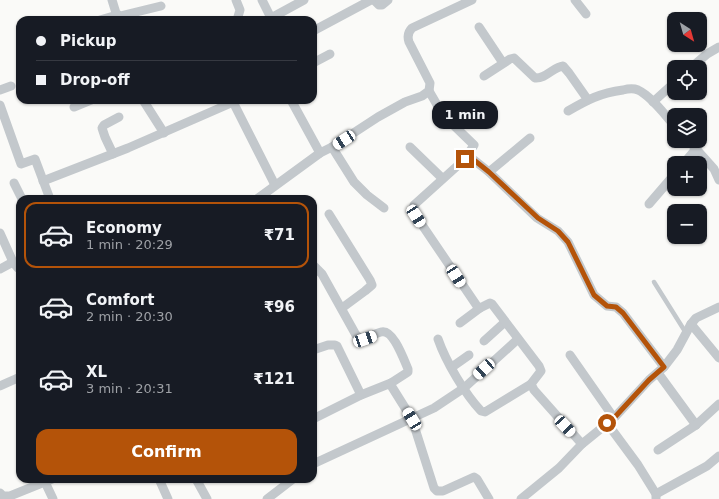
<!DOCTYPE html>
<html lang="en">
<head>
<meta charset="utf-8">
<style>
	:root { --surface:#171b24; --page:#242831; --text:#f1f3f6; --muted:#9ea1a6; --line:#363941; --accent:#b45309 }
	body { margin:0; font-family:"DejaVu Sans",sans-serif; background:var(--page); color:var(--text); height:100vh; display:flex; flex-direction:column; font-size:15px; white-space:nowrap }
	* { box-sizing:border-box; margin:0 }
	p { font-size:13px; color:var(--muted) }
	.icon { flex:none; width:22px; height:22px; fill:none; stroke:currentColor; stroke-width:2; stroke-linecap:round; stroke-linejoin:round }
	.map { position:relative; flex:1; overflow:hidden }
	.drawer { position:absolute; left:16px; top:195px; width:301px; height:288px; display:flex; flex-direction:column; background:var(--surface); border-radius:12px; box-shadow:0 1px 3px #0004 }
	.drawer>* { flex:none }
	.banner { position:absolute; left:16px; top:16px; width:301px; height:88px; border-radius:12px; box-shadow:0 1px 3px #0004; display:grid; align-content:center; height:88px; padding:0 20px; background:var(--surface) }
	.needle { width:26px; rotate:143deg }
	.controls { position:absolute; left:667px; top:12px; display:grid; gap:8px }
	.controls a { display:grid; place-items:center; width:40px; height:40px; border-radius:8px; background:var(--surface); box-shadow:0 1px 3px #0004; font-size:20px }
	.end { position:absolute; width:18px; height:18px; margin:-9px; border:5px solid #b45309; background:#fff; box-shadow:0 0 0 2px #fff }
	.from { border-radius:50% }
	.bubble { position:absolute; height:28px; border-radius:12px; background:var(--surface); box-shadow:0 1px 3px #0004; font-size:13px; font-weight:600; line-height:28px; text-align:center }
	.car { position:absolute; width:12px; height:24px; margin:-12px -6px; border-radius:5px; box-shadow:0 0 3px 1px #0007; background:linear-gradient(#fff 24%,#345 0 40%,#fff 0 76%,#345 0 86%,#fff 0) }
	.banner b { display:flex; align-items:center; gap:14px; height:38px; font-size:15px }
	.banner b+b { border-top:1px solid var(--line) }
	.banner i { width:10px; height:10px; background:var(--text) }
	ul { padding:7px 0 0; list-style:none }
	li { display:flex; align-items:center; gap:12px; height:66px; margin:0 8px 6px; padding:0 12px; border:2px solid transparent; border-radius:12px }
	li div { flex:1 }
	li b { display:block; font-size:15px }
	li em { font-style:normal; font-weight:600 }
	li.selected { border-color:var(--accent) }
	li>.icon { width:36px; height:36px; stroke-width:1.5 }
	.primary-button { display:flex; gap:8px; margin-top:auto; padding:8px 20px }
	.primary-button a { flex:1; height:46px; border-radius:12px; background:var(--accent); color:#fff; font-size:16px; font-weight:600; line-height:46px; text-align:center }
	.map>svg:first-child { display:block }
	.lines { fill:none; stroke-linecap:round; stroke-linejoin:round }
	.service { stroke:#c3c8cc; stroke-width:4.5 }
	.minor { stroke:#c3c8cc; stroke-width:9 }
	.route { stroke:#b45309; stroke-width:5 }
</style>
</head>
<body>
<div class="map">
<svg width="719" height="499" viewBox="0 0 719 499">
	<rect width="100%" height="100%" fill="#fafaf8"/>
	<g class="lines">
		<!-- service -->
		<polyline class="service" points="654,282 686,333"/>
		<!-- minor -->
		<g class="minor">
			<polyline points="112,0 116,13 120,16 161,6"/>
			<polyline points="236,0 240,10 237,20"/>
			<polyline points="262,0 272,20"/>
			<polyline points="374,0 379,5 382,5 388,0"/>
			<polyline points="575,0 586,14"/>
			<polyline points="271,18 304,0"/>
			<polyline points="100,20 117,15"/>
			<polyline points="479,27 503,63"/>
			<polyline points="313,31 371,0"/>
			<polyline points="313,63 330,54"/>
			<polyline points="692,67 707,54 719,47"/>
			<path d="M484,76L510,59L514,58L535,78C546,79 553,67 563,66L569,73L588,100"/>
			<polyline points="0,90 11,86"/>
			<polyline points="429,91 443,115 474,145 465,159"/>
			<polyline points="143,100 164,133"/>
			<polyline points="291,100 320,153"/>
			<polyline points="233,102 275,185"/>
			<polyline points="653,102 674,83"/>
			<polyline points="0,105 21,164 35,159 50,199"/>
			<polyline points="74,107 91,100"/>
			<path d="M568,111C587,100 600,93 623,90C627,89 633,88 638,90C651,96 664,114 674,125"/>
			<polyline points="689,141 714,169 719,180"/>
			<polyline points="332,147 354,182 367,195 384,208"/>
			<polyline points="410,147 442,178"/>
			<polyline points="113,154 105,137 102,128 104,125 119,117"/>
			<polyline points="684,163 696,149"/>
			<polyline points="489,172 530,138"/>
			<polyline points="43,181 128,148 238,100"/>
			<polyline points="14,183 22,199"/>
			<path d="M257,199L320,153L332,147L378,117L405,102L422,96L429,91L430,83L409,42C407,36 408,32 412,28L472,0"/>
			<polyline points="649,204 674,175"/>
			<polyline points="329,214 370,280 372,285 365,291 342,308"/>
			<polyline points="0,233 13,262 18,268 20,267"/>
			<path d="M313,265L322,274L356,335L360,338C368,339 373,334 381,332C393,328 404,360 408,369V372L391,383L392,387L412,419L434,488L437,491H443L474,477L477,479L489,499"/>
			<polyline points="0,269 13,262"/>
			<polyline points="460,323 480,308"/>
			<polyline points="691,324 719,358"/>
			<path d="M438,339C446,362 465,394 481,411L485,412L531,384"/>
			<polyline points="484,341 505,322"/>
			<polyline points="313,350 328,345 335,345 337,346 361,395"/>
			<polyline points="570,355 614,418"/>
			<polyline points="452,367 469,355"/>
			<polyline points="658,373 696,425"/>
			<polyline points="0,386 20,377"/>
			<polyline points="313,419 361,395 391,383"/>
			<polyline points="607,423 638,465 656,494 656,499"/>
			<polyline points="582,444 534,390 531,384 541,371 539,366 492,304 490,303 480,308 477,306 416,216 414,210 414,205 465,159 474,160 489,172 537,218 558,231 568,242 594,295 607,306 616,307 623,313 664,367"/>
			<polyline points="658,450 696,425 719,404"/>
			<polyline points="313,464 434,408 464,388 518,339"/>
			<polyline points="159,479 168,499"/>
			<polyline points="196,479 207,499"/>
			<polyline points="45,482 53,499"/>
			<polyline points="0,493 3,496 10,496 52,479"/>
			<polyline points="656,494 707,466 719,456"/>
			<polyline points="267,499 293,479"/>
			<polyline points="521,499 559,468 582,444 614,418 649,380 664,367 677,350 691,324 696,318 719,307"/>
		</g>
	</g>
	<g class="lines">
		<!-- route -->
		<polyline class="route" points="465,159 474,160 489,172 538,218 558,231 568,242 594,295 607,306 616,307 623,313 664,367 649,380 614,418 607,423"/>
	</g>
</svg>
<div class="controls">
<a><svg class="needle" viewBox="-14 -14 28 28"><path d="M0-13l5 13h-10z" fill="#e53935"/><path d="M0 13l5-13h-10z" fill="#9ea1a6"/></svg></a>
<a><svg class="icon" aria-label="locate" viewBox="0 0 24 24"><circle cx="12" cy="12" r="6"/><path d="M12 2v4M12 18v4M2 12h4M18 12h4"/></svg></a>
<a><svg class="icon" aria-label="layers" viewBox="0 0 24 24"><path d="M12 4l9 5-9 5-9-5zM3 14l9 5 9-5"/></svg></a>
<a>+</a>
<a>−</a>
</div>
<i class="end from" style="left:607px;top:423px"></i>
<i class="end" style="left:465px;top:159px"></i>
<div class="bubble" style="left:432px;top:101px;width:66px">1 min</div>
<i class="car" style="left:344px;top:140px;rotate:237deg"></i>
<i class="car" style="left:416px;top:216px;rotate:147deg"></i>
<i class="car" style="left:456px;top:276px;rotate:147deg"></i>
<i class="car" style="left:365px;top:339px;rotate:71deg"></i>
<i class="car" style="left:484px;top:369px;rotate:228deg"></i>
<i class="car" style="left:412px;top:419px;rotate:329deg"></i>
<i class="car" style="left:565px;top:426px;rotate:137deg"></i>
<div class="banner">
<b><i class="from"></i>Pickup</b>
<b><i></i>Drop-off</b>
</div>
<section class="drawer">
<ul>
<li class="selected"><svg class="icon" aria-label="car" viewBox="0 0 24 24"><path d="M5 17H2v-5l4-1 3-4h7l3 4 3 1v5h-3M9 17h6M6 11h13"/><circle cx="7" cy="17" r="2"/><circle cx="17" cy="17" r="2"/></svg><div><b>Economy</b><p>1 min · 20:29</p></div><em>₹71</em></li>
<li><svg class="icon" aria-label="car" viewBox="0 0 24 24"><path d="M5 17H2v-5l4-1 3-4h7l3 4 3 1v5h-3M9 17h6M6 11h13"/><circle cx="7" cy="17" r="2"/><circle cx="17" cy="17" r="2"/></svg><div><b>Comfort</b><p>2 min · 20:30</p></div><em>₹96</em></li>
<li><svg class="icon" aria-label="car" viewBox="0 0 24 24"><path d="M5 17H2v-5l4-1 3-4h7l3 4 3 1v5h-3M9 17h6M6 11h13"/><circle cx="7" cy="17" r="2"/><circle cx="17" cy="17" r="2"/></svg><div><b>XL</b><p>3 min · 20:31</p></div><em>₹121</em></li>
</ul>
<div class="primary-button"><a>Confirm</a></div>
</section>
</div>
</body>
</html>
